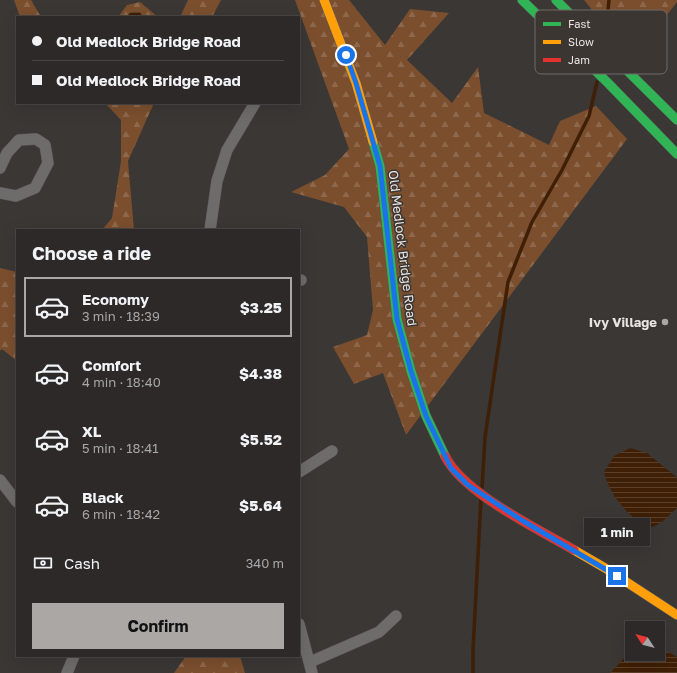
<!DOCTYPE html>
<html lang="en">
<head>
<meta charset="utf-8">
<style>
	:root { --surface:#2c2928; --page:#343130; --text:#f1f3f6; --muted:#a6a6a8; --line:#484545; --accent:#aaa7a5 }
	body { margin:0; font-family:"Golos Text",sans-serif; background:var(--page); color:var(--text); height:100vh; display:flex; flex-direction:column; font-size:15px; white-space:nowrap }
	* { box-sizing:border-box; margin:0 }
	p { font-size:13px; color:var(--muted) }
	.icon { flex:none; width:22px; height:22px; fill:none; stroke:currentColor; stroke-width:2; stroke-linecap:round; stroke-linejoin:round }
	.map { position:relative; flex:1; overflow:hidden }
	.side { position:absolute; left:16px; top:229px; width:284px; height:428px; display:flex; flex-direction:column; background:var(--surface); border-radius:0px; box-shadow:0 4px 16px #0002,0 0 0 1px var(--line) }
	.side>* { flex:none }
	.top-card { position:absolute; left:16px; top:16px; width:284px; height:88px; border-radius:0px; box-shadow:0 4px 16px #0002,0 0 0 1px var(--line); display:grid; align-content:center; height:88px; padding:0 16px; background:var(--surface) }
	.needle { width:26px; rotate:306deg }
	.controls { position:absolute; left:625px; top:621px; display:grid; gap:8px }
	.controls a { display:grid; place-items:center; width:40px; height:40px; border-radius:0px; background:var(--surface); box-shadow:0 4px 16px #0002,0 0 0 1px var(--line); font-size:20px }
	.end { position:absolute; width:18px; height:18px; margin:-9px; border:5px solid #1a73e8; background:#fff; box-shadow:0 0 0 2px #fff }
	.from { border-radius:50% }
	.bubble { position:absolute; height:28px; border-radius:0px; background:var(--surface); box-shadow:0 4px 16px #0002,0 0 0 1px var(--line); font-size:13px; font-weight:700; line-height:28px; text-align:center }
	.top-card b { display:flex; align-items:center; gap:14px; height:38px; font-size:15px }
	.top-card b+b { border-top:1px solid var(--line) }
	.top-card i { width:10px; height:10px; background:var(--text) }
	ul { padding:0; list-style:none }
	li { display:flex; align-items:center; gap:12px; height:60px; margin:0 8px 6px; padding:0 8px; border:2px solid transparent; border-radius:0px }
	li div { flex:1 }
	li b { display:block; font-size:15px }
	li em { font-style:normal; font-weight:700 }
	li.selected { border-color:var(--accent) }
	li>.icon { width:36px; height:36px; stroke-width:1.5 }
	h2 { padding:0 16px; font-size:18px; line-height:48px }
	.pay { display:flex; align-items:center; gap:10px; height:44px; padding:0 16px; font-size:15px }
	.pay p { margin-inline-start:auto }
	.button { display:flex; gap:8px; margin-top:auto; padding:8px 16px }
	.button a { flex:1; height:46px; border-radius:0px; background:var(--accent); color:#111; font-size:16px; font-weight:700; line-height:46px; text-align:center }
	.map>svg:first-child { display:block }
	.forest { fill:url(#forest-firs) }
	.water { fill:url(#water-rules) }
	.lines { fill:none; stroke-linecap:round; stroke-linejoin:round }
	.stream { stroke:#3f1f05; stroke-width:3.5 }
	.street-casing { stroke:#595655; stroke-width:12 }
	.fast-casing { stroke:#595655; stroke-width:10 }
	.slow-casing { stroke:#595655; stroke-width:10 }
	.jam-casing { stroke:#595655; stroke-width:10 }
	.street { stroke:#6e6c6b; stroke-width:11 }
	.fast { stroke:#30b455; stroke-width:9 }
	.slow { stroke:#ff9f0a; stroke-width:9 }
	.jam { stroke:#e5322d; stroke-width:9 }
	.route { stroke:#1a73e8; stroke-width:5 }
	.poi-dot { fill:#aaa7a5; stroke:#3c3633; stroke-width:1.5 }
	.labels { text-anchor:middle; stroke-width:3; stroke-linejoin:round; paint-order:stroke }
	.street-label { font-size:13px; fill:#e7e4e2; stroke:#3c3633 }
	.poi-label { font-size:13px; font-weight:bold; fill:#e7e4e2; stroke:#3c3633; text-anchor:end }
	.key { fill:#3c3633; stroke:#6f6a68; stroke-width:1 }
	.key-label { font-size:11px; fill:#e7e4e2 }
</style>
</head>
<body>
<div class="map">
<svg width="677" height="673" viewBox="0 0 677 673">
	<defs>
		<pattern id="forest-firs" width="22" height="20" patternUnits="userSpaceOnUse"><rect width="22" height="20" fill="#7b4f2e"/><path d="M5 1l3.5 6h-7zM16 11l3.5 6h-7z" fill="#8e684c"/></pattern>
		<pattern id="water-rules" width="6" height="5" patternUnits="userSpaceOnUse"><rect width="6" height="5" fill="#3f1f05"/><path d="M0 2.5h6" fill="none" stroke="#5b3f29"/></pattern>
	</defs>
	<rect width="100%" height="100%" fill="#3a3735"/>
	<!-- forest -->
	<g class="forest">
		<polygon points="14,0 31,0 41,17 20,17"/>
		<polygon points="188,0 221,0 212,17 180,17"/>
		<polygon points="295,0 349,0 385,45 410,9 449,13 407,60 452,103 478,67 484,113 549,145 560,121 596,106 627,139 406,435 383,373 354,384 333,347 367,335 373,310 367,237 344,207 291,192 325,175 349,149"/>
		<polygon points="584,0 677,0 677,2 632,59"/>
		<polygon points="140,2 158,17 118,17 127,5"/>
		<polygon points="105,103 154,103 128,161 134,230 102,230 112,218 121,161 121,120"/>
		<polygon points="0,268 17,272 17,361 2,349 0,351"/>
		<polygon points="186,656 240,656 245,673 174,673"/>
	</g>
	<!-- water -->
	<g class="water">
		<polygon points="131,12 140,12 143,17 126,17"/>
		<path d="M630,448L647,453L675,476L677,479V508L662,522L653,527C630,522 609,494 604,472L614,456Z"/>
		<polygon points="658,651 668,652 677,657 677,673 610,673 628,654 658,654"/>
	</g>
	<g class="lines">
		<!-- stream -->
		<g class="stream">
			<polyline points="605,39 609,0"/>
			<polyline points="482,488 485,437 508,282 532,222 562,170 589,116 597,82"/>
			<polyline points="473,673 473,650 481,498"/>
		</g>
		<!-- street casing -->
		<g class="street-casing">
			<g id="street">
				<polyline points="0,168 7,153 19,140 36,139 45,145 48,163 35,188 16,196 0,193"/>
				<polyline points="210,230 217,181 227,150 255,103"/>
				<polyline points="299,280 301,280"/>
				<polyline points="299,472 332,451"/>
				<polyline points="0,480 17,502"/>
				<polyline points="299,624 312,673"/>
				<polyline points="310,662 379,632 396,616"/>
				<polyline points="67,673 74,656"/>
			</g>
		</g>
		<!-- fast casing -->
		<g class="fast-casing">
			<g id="fast">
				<polyline points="522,0 607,82 677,154"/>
				<polyline points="556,0 677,120"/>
				<polyline points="373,142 380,166 397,319 411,371 426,416 445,456"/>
			</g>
		</g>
		<!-- slow casing -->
		<g class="slow-casing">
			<g id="slow">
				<polyline points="324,0 356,83 373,142"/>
				<polyline points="574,550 605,568 677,615"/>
			</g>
		</g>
		<!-- jam casing -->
		<g class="jam-casing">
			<path id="jam" d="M445,456C463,493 538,529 574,550"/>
		</g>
		<!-- street -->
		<use href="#street" class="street"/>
		<!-- fast -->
		<use href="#fast" class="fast"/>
		<!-- slow -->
		<use href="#slow" class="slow"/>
		<!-- jam -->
		<use href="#jam" class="jam"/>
	</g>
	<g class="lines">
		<!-- route -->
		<polyline class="route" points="346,55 356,83 380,166 397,319 411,371 426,416 451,468 468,485 523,521 617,576"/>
	</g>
	<!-- markers -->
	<circle class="poi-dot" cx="665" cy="322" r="4"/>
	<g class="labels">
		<!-- street labels -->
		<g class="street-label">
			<text transform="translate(403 248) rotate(83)" y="5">Old Medlock Bridge Road</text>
		</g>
		<!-- poi labels -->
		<g class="poi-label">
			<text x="657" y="327">Ivy Village</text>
		</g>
	</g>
	<!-- legend -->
	<rect x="535" y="10" width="132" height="64" rx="6" class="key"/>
	<rect x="543" y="22" width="18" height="4" fill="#30b455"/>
	<rect x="543" y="40" width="18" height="4" fill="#ff9f0a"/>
	<rect x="543" y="58" width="18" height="4" fill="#e5322d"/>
	<g class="key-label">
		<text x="568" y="28">Fast</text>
		<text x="568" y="46">Slow</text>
		<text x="568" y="64">Jam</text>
	</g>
</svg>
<div class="controls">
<a><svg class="needle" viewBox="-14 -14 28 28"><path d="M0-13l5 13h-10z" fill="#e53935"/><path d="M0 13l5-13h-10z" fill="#a6a6a8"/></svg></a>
</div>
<i class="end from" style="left:346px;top:55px"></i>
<i class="end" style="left:617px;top:576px"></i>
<div class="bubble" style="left:584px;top:518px;width:66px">1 min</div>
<div class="top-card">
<b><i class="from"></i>Old Medlock Bridge Road</b>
<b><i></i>Old Medlock Bridge Road</b>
</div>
<section class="side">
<h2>Choose a ride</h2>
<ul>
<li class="selected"><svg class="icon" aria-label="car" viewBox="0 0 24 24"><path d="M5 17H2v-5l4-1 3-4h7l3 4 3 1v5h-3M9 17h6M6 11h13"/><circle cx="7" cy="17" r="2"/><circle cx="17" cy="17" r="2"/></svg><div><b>Economy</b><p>3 min · 18:39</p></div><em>$3.25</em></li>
<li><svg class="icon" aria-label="car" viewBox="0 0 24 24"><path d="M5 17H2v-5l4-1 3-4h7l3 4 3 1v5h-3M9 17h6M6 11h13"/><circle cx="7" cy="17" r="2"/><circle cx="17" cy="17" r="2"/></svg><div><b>Comfort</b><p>4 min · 18:40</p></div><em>$4.38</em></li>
<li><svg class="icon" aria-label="car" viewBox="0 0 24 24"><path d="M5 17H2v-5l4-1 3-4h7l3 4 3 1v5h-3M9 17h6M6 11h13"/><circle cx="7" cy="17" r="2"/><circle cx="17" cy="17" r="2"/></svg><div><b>XL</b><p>5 min · 18:41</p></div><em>$5.52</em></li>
<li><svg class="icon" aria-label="car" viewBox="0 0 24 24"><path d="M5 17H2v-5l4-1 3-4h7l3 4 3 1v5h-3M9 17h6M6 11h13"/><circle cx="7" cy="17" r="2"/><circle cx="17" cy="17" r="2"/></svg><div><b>Black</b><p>6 min · 18:42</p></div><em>$5.64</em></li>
</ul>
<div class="pay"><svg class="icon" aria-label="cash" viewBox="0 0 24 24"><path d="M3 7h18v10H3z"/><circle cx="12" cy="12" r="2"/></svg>Cash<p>340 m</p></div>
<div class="button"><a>Confirm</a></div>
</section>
</div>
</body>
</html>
